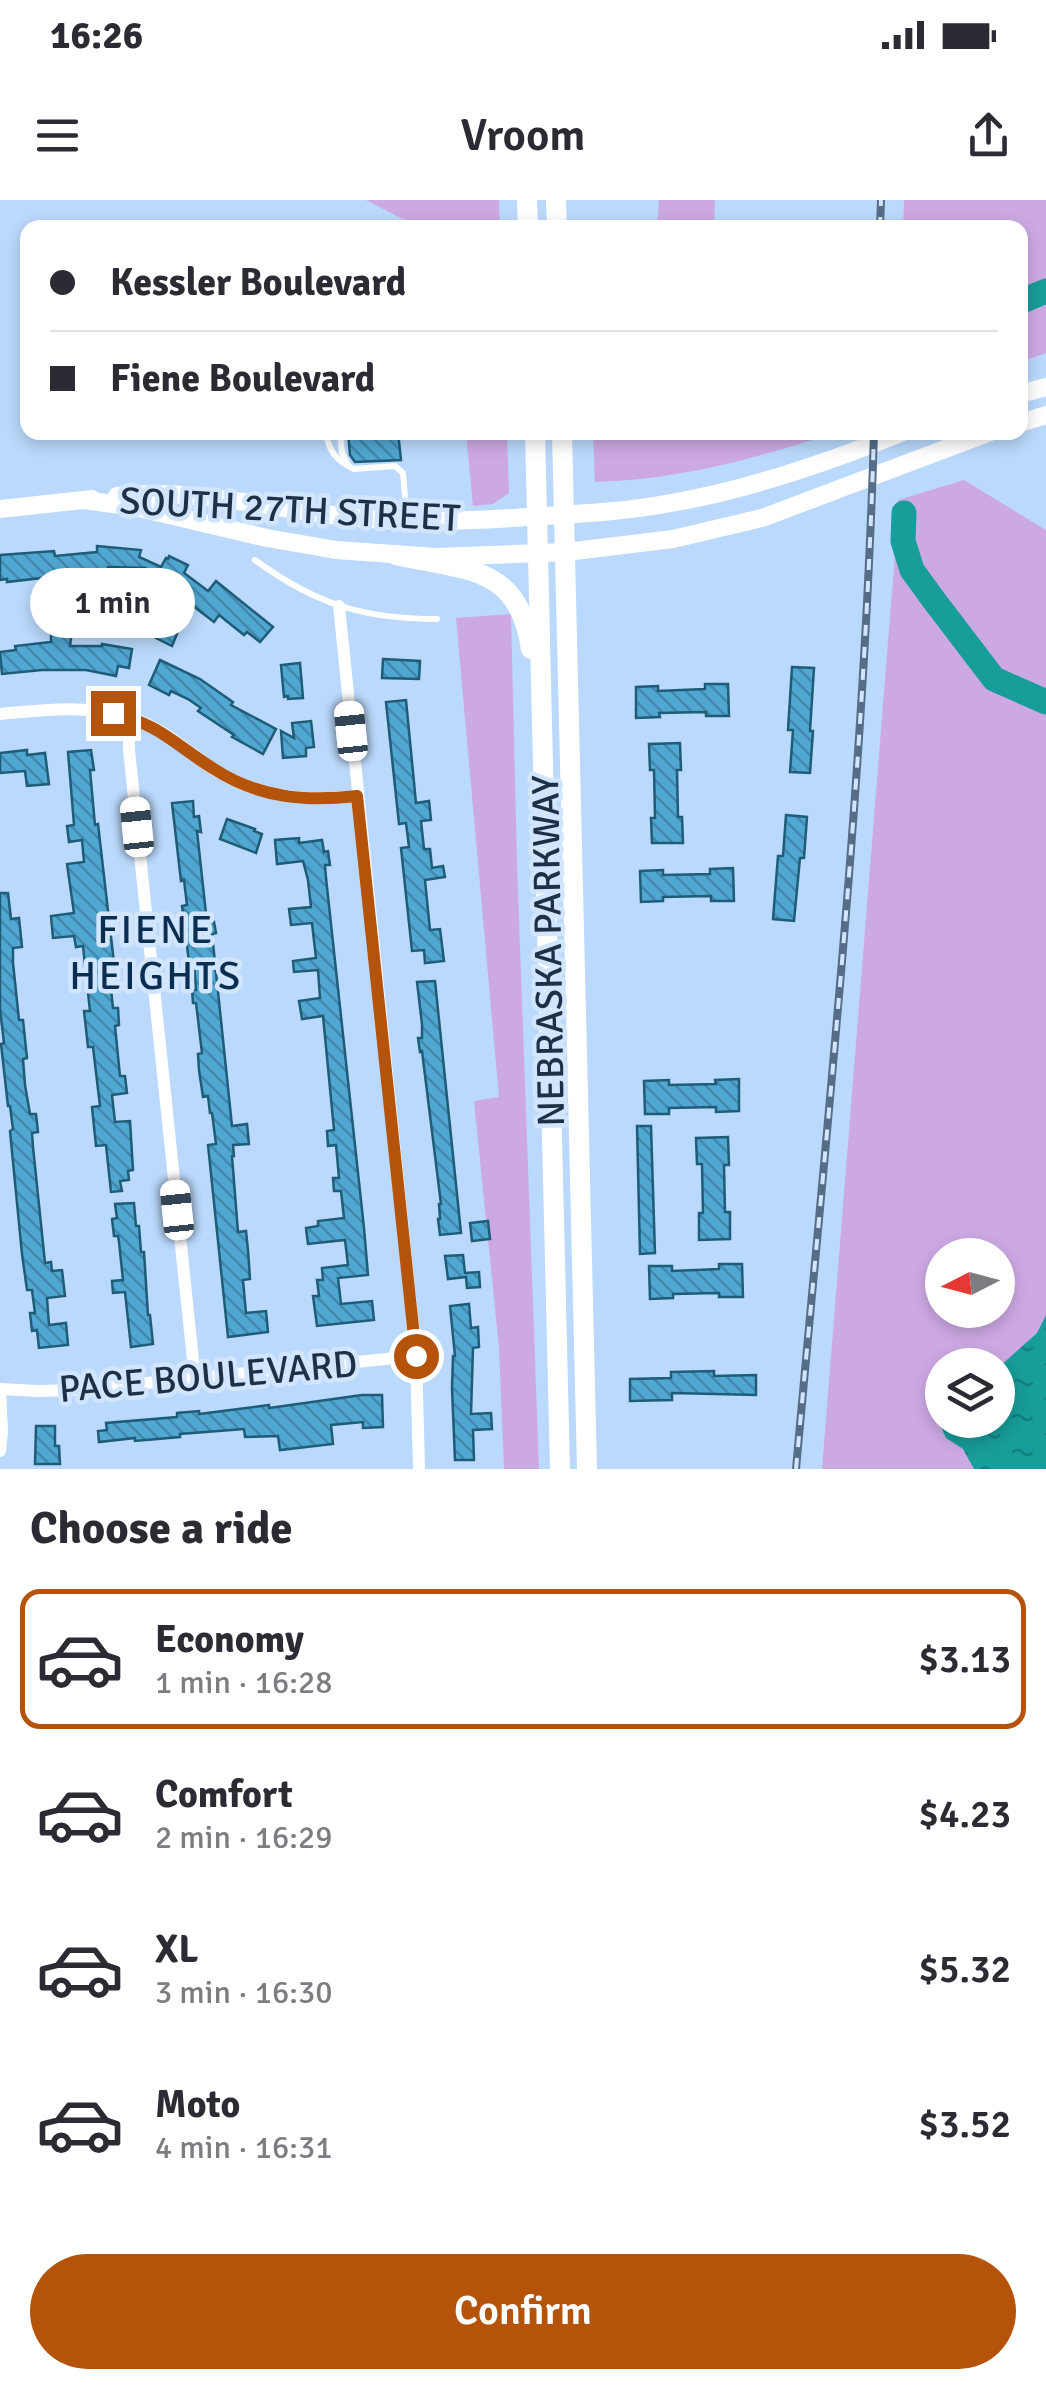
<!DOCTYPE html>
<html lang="en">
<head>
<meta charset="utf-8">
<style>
	:root { --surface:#fff; --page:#f7f7f7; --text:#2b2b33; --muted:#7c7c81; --line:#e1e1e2; --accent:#b45309 }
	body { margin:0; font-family:Signika,sans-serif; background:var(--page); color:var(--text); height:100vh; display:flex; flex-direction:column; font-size:38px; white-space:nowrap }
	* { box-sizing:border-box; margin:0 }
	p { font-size:32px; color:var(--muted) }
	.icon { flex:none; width:55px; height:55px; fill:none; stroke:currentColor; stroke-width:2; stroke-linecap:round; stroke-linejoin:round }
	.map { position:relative; height:1269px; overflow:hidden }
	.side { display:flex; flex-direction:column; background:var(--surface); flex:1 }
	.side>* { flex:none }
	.guide { position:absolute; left:20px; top:20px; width:1008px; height:220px; border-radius:20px; box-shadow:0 5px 15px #0003; display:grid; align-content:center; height:220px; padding:0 30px; background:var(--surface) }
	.needle { width:65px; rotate:264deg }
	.fabs { position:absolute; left:925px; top:1038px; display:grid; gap:20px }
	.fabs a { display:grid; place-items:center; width:90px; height:90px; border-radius:50%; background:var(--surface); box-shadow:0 5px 15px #0003; font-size:50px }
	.end { position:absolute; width:45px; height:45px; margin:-22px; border:12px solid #b45309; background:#fff; box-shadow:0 0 0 5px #fff }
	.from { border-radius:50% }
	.bubble { position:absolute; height:70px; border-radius:35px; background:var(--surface); box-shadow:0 5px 15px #0003; font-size:32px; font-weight:600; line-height:70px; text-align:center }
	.car { position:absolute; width:30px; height:60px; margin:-30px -15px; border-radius:12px; box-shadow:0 0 8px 2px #0007; background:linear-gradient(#fff 24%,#345 0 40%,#fff 0 76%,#345 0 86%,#fff 0) }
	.guide b { display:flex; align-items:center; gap:35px; height:95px; font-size:38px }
	.guide b+b { border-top:2px solid var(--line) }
	.guide i { width:25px; height:25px; background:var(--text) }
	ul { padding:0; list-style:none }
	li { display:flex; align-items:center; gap:30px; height:140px; margin:0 20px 15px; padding:0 10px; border:5px solid transparent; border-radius:20px }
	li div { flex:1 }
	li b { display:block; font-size:38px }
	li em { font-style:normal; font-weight:600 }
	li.active { border-color:var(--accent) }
	li>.icon { width:90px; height:90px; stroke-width:1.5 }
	h2 { padding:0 30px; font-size:45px; line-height:120px }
	.cta { display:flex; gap:20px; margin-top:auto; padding:20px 30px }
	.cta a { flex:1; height:115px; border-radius:60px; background:var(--accent); color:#fff; font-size:40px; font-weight:600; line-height:115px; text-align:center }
	.status { display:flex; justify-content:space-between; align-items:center; height:70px; padding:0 50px; background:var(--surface); direction:ltr }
	.status svg { height:28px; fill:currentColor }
	header { display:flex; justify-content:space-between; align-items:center; height:130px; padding:0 30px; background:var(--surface); font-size:45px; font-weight:600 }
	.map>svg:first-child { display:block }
	.park { fill:#cda9e4; fill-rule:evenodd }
	.water { fill:url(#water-ripples) }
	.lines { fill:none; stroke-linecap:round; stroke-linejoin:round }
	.river { stroke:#179d9a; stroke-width:25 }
	.building { fill:url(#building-back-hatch); stroke:#1e5c78; stroke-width:2.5 }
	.lane { stroke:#fff; stroke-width:6 }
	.street { stroke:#fff; stroke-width:12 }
	.secondary { stroke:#fff; stroke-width:18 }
	.primary { stroke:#fff; stroke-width:20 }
	.rail-casing { stroke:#556d87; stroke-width:8 }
	.rail { stroke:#d1e5fd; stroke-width:4; stroke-dasharray:11; stroke-linecap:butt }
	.route { stroke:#b45309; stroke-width:12 }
	.labels { text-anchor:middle; stroke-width:9; stroke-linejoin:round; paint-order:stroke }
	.street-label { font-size:38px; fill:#1c3046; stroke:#d1e5fd }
	.neighbourhood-label { font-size:40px; letter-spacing:2.5px; fill:#0a2d52; stroke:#d1e5fd }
</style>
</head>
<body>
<div class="status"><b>16:26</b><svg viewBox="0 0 49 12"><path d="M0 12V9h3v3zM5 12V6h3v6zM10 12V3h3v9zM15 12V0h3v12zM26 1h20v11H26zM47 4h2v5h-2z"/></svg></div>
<header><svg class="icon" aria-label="menu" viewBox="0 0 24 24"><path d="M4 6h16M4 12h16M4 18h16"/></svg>Vroom<svg class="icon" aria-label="share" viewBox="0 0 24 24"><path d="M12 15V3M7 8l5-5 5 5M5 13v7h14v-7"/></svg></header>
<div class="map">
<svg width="1046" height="1269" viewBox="0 0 1046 1269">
	<defs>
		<pattern id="water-ripples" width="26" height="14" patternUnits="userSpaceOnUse" patternTransform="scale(2.5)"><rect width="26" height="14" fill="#179d9a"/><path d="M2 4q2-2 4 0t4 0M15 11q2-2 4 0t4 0" fill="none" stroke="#14807f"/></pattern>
		<pattern id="building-back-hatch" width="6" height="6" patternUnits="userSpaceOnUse" patternTransform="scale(2.5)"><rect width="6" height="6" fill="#50a7d2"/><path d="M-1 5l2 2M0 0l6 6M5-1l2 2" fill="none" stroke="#4288ac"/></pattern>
	</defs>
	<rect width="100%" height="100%" fill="#bbd9fc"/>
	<!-- park -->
	<g class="park">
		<polygon points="366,0 499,0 500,27 418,27"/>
		<polygon points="659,0 715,0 714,27 657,27"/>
		<polygon points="904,0 1046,0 1046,153 1020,162 1020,28 903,27"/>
		<polygon points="466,233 507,233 509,293 493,304 473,306"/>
		<path d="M593,233V232L833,233C755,259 677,280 595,282Z"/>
		<path d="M964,280L1046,330V1269H822L897,329L898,300ZM942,1055H998V1110H942ZM942,1165H998V1220H942Z"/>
		<polygon points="511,414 517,664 539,1269 504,1269 499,1148 474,901 499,897 456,418"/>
	</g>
	<!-- water -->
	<polygon class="water" points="1046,1115 1046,1269 974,1269 963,1249 946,1238 940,1225 968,1227 972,1220 998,1220 998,1168 1037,1133"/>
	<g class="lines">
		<!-- river -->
		<g class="river">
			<polyline points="1020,102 1046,91"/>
			<polyline points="904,313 903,341 912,370 933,399 994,479 1046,502"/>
		</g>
	</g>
	<!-- building -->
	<g class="building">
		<polygon points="348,232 398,232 401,260 355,262 350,255"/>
		<polygon points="97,346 141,350 139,357 161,367 166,358 168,359 169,356 188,365 184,373 208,391 216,381 273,427 260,442 247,432 244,435 219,415 214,422 184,399 140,379 145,368 108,367 108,380 96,380 96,377 91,377 91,374 53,377 53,384 43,385 42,378 7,382 7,379 0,380 0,355 54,351 55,356 97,352"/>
		<polygon points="159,420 179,429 172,446 152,436"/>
		<polygon points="51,430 72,430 70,446 102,446 102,444 132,449 129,468 118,466 116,476 86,470 42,470 2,474 0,452 16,450 15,446 51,442"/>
		<polygon points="383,459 420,461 419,479 382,478"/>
		<polygon points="160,460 200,479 233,502 231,505 276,529 263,554 232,537 234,535 198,511 201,508 188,499 171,491 169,495 149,485"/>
		<polygon points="300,463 303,498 288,499 288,496 284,497 281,465"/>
		<polygon points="792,467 814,468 810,531 813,531 810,573 790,572 793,530 788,530"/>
		<polygon points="705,484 728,484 729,516 706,516 706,512 659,513 660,517 636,518 636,487 658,486 658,491 705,489"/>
		<polygon points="406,500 416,603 429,601 431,620 421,621 424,649 430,649 432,668 443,666 445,677 425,680 430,730 440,729 444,761 425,763 424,750 412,751 401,648 409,647 406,623 399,624 386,502"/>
		<polygon points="311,521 314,547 306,548 306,556 283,558 281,531 294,538 292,523"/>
		<polygon points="680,543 681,570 677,570 678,617 682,617 683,643 652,643 651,618 655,618 654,570 650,570 649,544"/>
		<polygon points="27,550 27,555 45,553 49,584 27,586 25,571 0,573 0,553"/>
		<polygon points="91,550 94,570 90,570 95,625 98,624 116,780 110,780 113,808 118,808 119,825 115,826 120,876 125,876 127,893 112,895 115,922 130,921 133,970 128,971 129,980 120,981 122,991 111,992 106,945 96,946 92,907 100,906 93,847 88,847 84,811 90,811 83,746 76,747 74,736 53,738 51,716 74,713 67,664 84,662 82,640 69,642 67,626 74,625 68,552"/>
		<polygon points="193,601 194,617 199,616 201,632 197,631 207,723 214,722 216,733 212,734 232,926 247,924 249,944 233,945 234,956 232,956 238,1032 246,1031 248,1050 250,1079 243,1080 246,1113 266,1111 268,1132 228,1137 208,945 216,944 212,913 210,913 208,896 203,897 199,870 198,854 202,853 196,803 193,803 192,790 196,790 194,762 189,762 182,706 187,705 184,680 181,681 172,603"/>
		<polygon points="786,615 807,617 804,658 800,658 794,721 773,719 778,656 783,656"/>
		<polygon points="227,619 255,629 254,631 262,634 256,653 220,639"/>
		<polygon points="299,638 299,643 322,640 324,652 328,651 330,665 325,665 326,678 364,1028 368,1075 338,1078 341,1104 372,1101 374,1120 317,1126 313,1096 319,1096 317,1080 323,1080 322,1068 348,1065 345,1040 308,1044 306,1028 318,1026 318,1021 344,1018 341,991 334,991 333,978 339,978 336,945 328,946 327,931 334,930 323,816 302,819 299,801 320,798 318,770 294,772 293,761 316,758 312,723 291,725 289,709 311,707 308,680 303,661 277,664 275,640"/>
		<polygon points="733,668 734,701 711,701 711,696 663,697 663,701 641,702 640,671 663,670 663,675 710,674 710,669"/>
		<polygon points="0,693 8,693 11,719 19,718 22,747 13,748 13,763 19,820 23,820 27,858 23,859 25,885 30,914 36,914 38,932 32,933 33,947 45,1063 51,1062 52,1071 62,1070 65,1096 47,1098 49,1125 66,1123 68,1145 39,1148 37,1130 32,1131 30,1113 35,1113 32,1090 27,1090 22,1054 10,931 13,929 10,906 8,906 1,844 4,843 0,809"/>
		<polygon points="435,781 461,1033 440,1035 438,1019 440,1019 439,1004 441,1004 422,851 420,852 418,838 422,838 422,824 417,782"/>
		<polygon points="739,879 739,911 716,912 716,907 669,908 669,914 645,914 644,881 669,880 669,885 716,884 715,880"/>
		<polygon points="637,926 651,926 655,1053 640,1054"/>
		<polygon points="728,937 729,965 724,965 725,1012 730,1012 730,1039 699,1040 699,1013 703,1013 702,964 697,964 696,938"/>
		<polygon points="134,1003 136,1026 139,1026 141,1052 144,1052 148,1115 150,1115 153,1144 131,1147 125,1092 113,1093 112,1081 123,1080 119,1042 118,1036 114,1036 112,1019 117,1018 115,1004"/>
		<polygon points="488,1021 490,1039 472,1041 470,1023"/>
		<polygon points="463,1055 465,1073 479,1072 480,1087 467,1088 466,1077 448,1079 445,1056"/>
		<polygon points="719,1064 742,1064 743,1097 719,1097 719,1093 673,1094 673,1098 650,1099 649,1066 672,1066 672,1071 719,1069"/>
		<polygon points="469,1104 471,1128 478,1127 479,1147 473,1148 471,1214 491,1213 492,1229 473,1230 474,1260 455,1260 452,1188 453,1156 455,1156 450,1106"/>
		<polygon points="714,1171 714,1176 756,1175 756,1195 672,1193 672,1200 630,1201 630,1179 671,1178 671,1172"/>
		<polygon points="362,1195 382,1195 383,1227 363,1228 363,1222 331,1225 333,1244 280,1250 278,1236 245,1237 244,1229 180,1234 180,1237 135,1241 135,1238 99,1242 98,1231 107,1230 106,1223 177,1217 177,1213 199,1211 199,1214 269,1205 269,1208"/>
		<polygon points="36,1226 55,1226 55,1246 59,1246 60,1264 35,1264"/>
	</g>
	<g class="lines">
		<!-- lane -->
		<g class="lane">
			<path d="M326,232C328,251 337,261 354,269L395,266L403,273L405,297"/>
			<polyline points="340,232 342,253 348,265"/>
			<path d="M255,360C315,404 363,419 437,419"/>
		</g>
		<!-- street -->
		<g class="street">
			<polyline points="339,406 416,1156 419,1269"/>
			<path d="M0,514C44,510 87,504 131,518C161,527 183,548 209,566C255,597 304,602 357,596"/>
			<polyline points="129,517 129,550 195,1179"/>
			<polyline points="0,1189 38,1191 77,1190 416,1156"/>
			<polyline points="0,1189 2,1231 0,1251"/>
		</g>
		<!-- secondary -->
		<g class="secondary">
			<polyline points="1020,194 1046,187"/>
			<polyline points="1020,223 1046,215"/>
			<path d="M117,296C198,287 279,311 359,318C416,323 471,321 527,317C575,314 623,312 671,303C751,289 827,263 903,232"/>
			<polyline points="84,300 135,307 267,338 336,350 436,357 566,352 673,339 762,318 990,232"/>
			<polyline points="0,309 92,299"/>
		</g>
		<!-- primary -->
		<g class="primary">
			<polyline points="527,0 528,28"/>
			<polyline points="556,0 557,28"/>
			<polyline points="535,232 560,1269"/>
			<polyline points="562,232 587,1269"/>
			<path d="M396,355C465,371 519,364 531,449"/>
		</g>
		<!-- rail casing -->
		<g class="rail-casing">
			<g id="rail">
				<polyline points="880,28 881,0"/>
				<path d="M796,1269C827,924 864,579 874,232"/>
			</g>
		</g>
		<!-- rail -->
		<use href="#rail" class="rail"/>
	</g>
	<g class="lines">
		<!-- route -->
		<path class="route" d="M113,513C161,525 175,545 214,569C259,598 306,602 357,596L416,1156"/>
	</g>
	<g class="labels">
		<!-- street labels -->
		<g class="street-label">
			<text transform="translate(290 309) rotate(3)" y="13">SOUTH 27TH STREET</text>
			<text transform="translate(548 751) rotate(-91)" y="13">NEBRASKA PARKWAY</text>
			<text transform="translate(208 1176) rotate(-5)" y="13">PACE BOULEVARD</text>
		</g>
		<!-- neighbourhood labels -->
		<g class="neighbourhood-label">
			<text x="156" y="743">FIENE<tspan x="156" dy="46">HEIGHTS</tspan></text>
		</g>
	</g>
</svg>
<div class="fabs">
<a><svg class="needle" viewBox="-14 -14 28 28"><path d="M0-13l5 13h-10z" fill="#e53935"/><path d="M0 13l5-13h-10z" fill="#7c7c81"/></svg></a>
<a><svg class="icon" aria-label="layers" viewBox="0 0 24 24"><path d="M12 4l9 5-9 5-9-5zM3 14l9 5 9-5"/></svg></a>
</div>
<i class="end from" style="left:416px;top:1156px"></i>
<i class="end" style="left:113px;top:513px"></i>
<div class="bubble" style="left:30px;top:368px;width:165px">1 min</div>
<i class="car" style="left:351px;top:531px;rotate:354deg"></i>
<i class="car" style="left:137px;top:627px;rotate:354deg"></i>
<i class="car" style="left:177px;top:1010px;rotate:354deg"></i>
<div class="guide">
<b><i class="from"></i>Kessler Boulevard</b>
<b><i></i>Fiene Boulevard</b>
</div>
</div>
<section class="side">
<h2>Choose a ride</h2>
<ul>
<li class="active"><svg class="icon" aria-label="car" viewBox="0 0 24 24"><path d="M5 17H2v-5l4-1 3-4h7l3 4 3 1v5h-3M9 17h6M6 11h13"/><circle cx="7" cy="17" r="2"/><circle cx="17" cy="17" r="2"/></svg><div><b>Economy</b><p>1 min · 16:28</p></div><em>$3.13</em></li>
<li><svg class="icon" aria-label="car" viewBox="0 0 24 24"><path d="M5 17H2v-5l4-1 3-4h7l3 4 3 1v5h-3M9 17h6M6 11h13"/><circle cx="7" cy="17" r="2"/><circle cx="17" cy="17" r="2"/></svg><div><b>Comfort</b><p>2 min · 16:29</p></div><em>$4.23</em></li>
<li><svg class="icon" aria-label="car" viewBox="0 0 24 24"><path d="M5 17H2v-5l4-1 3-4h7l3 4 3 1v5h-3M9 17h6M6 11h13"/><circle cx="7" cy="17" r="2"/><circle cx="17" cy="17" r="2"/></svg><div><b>XL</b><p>3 min · 16:30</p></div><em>$5.32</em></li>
<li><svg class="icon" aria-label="car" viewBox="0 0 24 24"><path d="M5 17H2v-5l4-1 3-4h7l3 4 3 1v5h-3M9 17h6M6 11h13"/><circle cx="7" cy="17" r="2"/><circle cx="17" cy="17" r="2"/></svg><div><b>Moto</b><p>4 min · 16:31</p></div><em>$3.52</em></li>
</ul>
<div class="cta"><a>Confirm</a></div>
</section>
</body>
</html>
